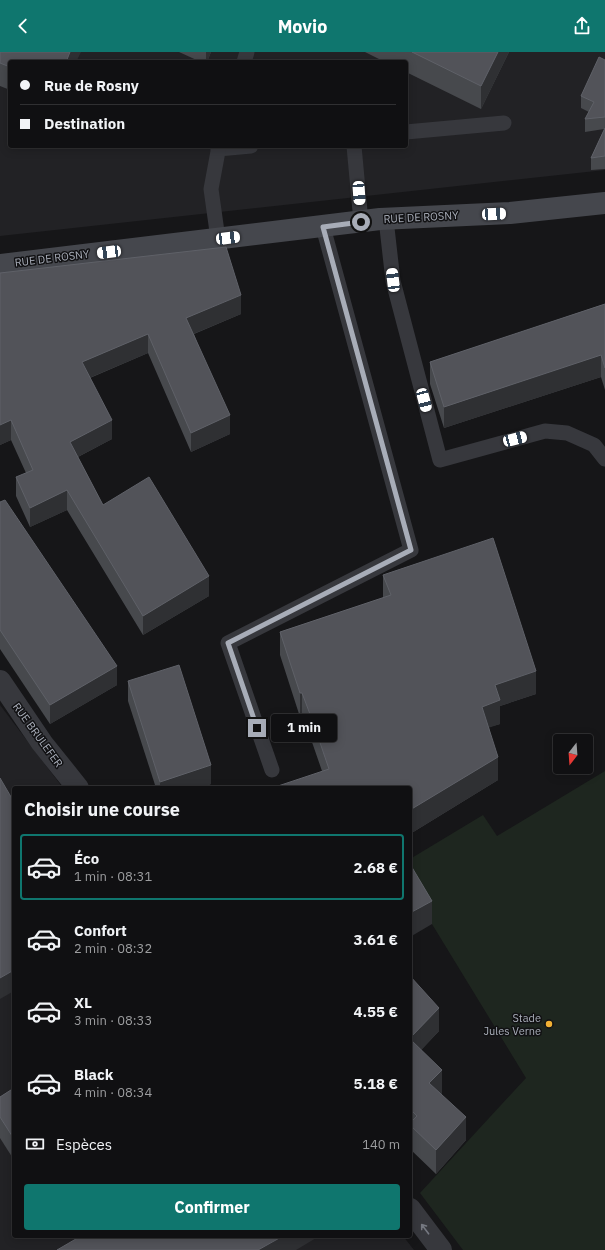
<!DOCTYPE html>
<html lang="fr">
<head>
<meta charset="utf-8">
<style>
	:root { --surface:#101012; --page:#1e1e20; --text:#f1f3f6; --muted:#9c9d9f; --line:#303032; --accent:#0f766e }
	body { margin:0; font-family:"IBM Plex Sans",sans-serif; background:var(--page); color:var(--text); height:100vh; display:flex; flex-direction:column; font-size:15px; white-space:nowrap }
	* { box-sizing:border-box; margin:0 }
	p { font-size:13px; color:var(--muted) }
	.icon { flex:none; width:22px; height:22px; fill:none; stroke:currentColor; stroke-width:2; stroke-linecap:round; stroke-linejoin:round }
	.map { position:relative; flex:1; overflow:hidden }
	.panel { position:absolute; left:12px; top:734px; width:400px; height:452px; display:flex; flex-direction:column; background:var(--surface); border-radius:4px; box-shadow:0 2px 10px #0003,0 0 0 1px var(--line) }
	.panel>* { flex:none }
	.top-card { position:absolute; left:8px; top:8px; width:400px; height:88px; border-radius:4px; box-shadow:0 2px 10px #0003,0 0 0 1px var(--line); display:grid; align-content:center; height:88px; padding:0 12px; background:var(--surface) }
	.needle { width:26px; rotate:197deg }
	.tools { position:absolute; left:553px; top:682px; display:grid; gap:8px }
	.tools a { display:grid; place-items:center; width:40px; height:40px; border-radius:4px; background:var(--surface); box-shadow:0 2px 10px #0003,0 0 0 1px var(--line); font-size:20px }
	.end { position:absolute; width:18px; height:18px; margin:-9px; border:5px solid #a8adb8; background:#111; box-shadow:0 0 0 2px #111 }
	.from { border-radius:50% }
	.bubble { position:absolute; height:28px; border-radius:4px; background:var(--surface); box-shadow:0 2px 10px #0003,0 0 0 1px var(--line); font-size:13px; font-weight:700; line-height:28px; text-align:center }
	.car { position:absolute; width:12px; height:24px; margin:-12px -6px; border-radius:5px; box-shadow:0 0 3px 1px #0007; background:linear-gradient(#fff 24%,#345 0 40%,#fff 0 76%,#345 0 86%,#fff 0) }
	.top-card b { display:flex; align-items:center; gap:14px; height:38px; font-size:15px }
	.top-card b+b { border-top:1px solid var(--line) }
	.top-card i { width:10px; height:10px; background:var(--text) }
	ul { padding:0; list-style:none }
	li { display:flex; align-items:center; gap:12px; height:66px; margin:0 8px 6px; padding:0 4px; border:2px solid transparent; border-radius:4px }
	li div { flex:1 }
	li b { display:block; font-size:15px }
	li em { font-style:normal; font-weight:700 }
	li.on { border-color:var(--accent) }
	li>.icon { width:36px; height:36px; stroke-width:1.5 }
	h2 { padding:0 12px; font-size:18px; line-height:48px }
	.pay { display:flex; align-items:center; gap:10px; height:44px; padding:0 12px; font-size:15px }
	.pay p { margin-inline-start:auto }
	.primary-button { display:flex; gap:8px; margin-top:auto; padding:8px 12px }
	.primary-button a { flex:1; height:46px; border-radius:4px; background:var(--accent); color:#fff; font-size:16px; font-weight:700; line-height:46px; text-align:center }
	header { display:flex; justify-content:space-between; align-items:center; height:52px; padding:0 12px; background:var(--accent); color:#fff; font-size:18px; font-weight:700 }
	.map>svg:first-child { display:block }
	.built { fill:#222225; fill-rule:evenodd }
	.green { fill:#1e261f }
	.lines { fill:none; stroke-linecap:round; stroke-linejoin:round }
	.lane { stroke:#37383d; stroke-width:15 }
	.street { stroke:#37383d; stroke-width:22 }
	.secondary { stroke:#45474d; stroke-width:22 }
	.wall { fill:#47494d }
	.shaded-wall { fill:#2f3033 }
	.building { fill:#525359; stroke:#5f6168 }
	.oneway { stroke:#757881 }
	.route { stroke:#a8adb8; stroke-width:5 }
	.poi-dot { fill:#f2b134; stroke:#111113; stroke-width:1.5 }
	.labels { text-anchor:middle; stroke-width:3; stroke-linejoin:round; paint-order:stroke }
	.street-label { font-size:11px; fill:#a8adb8; stroke:#111113 }
	.poi-label { font-size:11px; fill:#a8adb8; stroke:#111113; text-anchor:end }
</style>
</head>
<body>
<header><svg class="icon" aria-label="back" viewBox="0 0 24 24"><path d="M15 5l-7 7 7 7"/></svg>Movio<svg class="icon" aria-label="share" viewBox="0 0 24 24"><path d="M12 15V3M7 8l5-5 5 5M5 13v7h14v-7"/></svg></header>
<div class="map">
<svg width="605" height="1198" viewBox="0 0 605 1198">
	<rect width="100%" height="100%" fill="#161618"/>
	<!-- built -->
	<g class="built">
		<path d="M0,0H605V118L0,184ZM10,10H406V94H10Z"/>
		<polygon points="0,653 63,736 14,736 14,1184 403,1184 414,1198 0,1198"/>
	</g>
	<!-- green -->
	<polygon class="green" points="605,719 605,1198 463,1198 420,1141 526,1026 410,836 410,807 483,763 497,784"/>
	<g class="lines">
		<!-- lane -->
		<g class="lane">
			<polyline points="244,10 247,0"/>
			<polyline points="406,80 504,71"/>
			<polyline points="354,94 361,170"/>
			<polyline points="218,97 251,94"/>
			<polyline points="386,167 393,229 440,408 545,379 567,381 594,393 605,407"/>
			<polyline points="218,187 211,137 219,94"/>
			<polyline points="272,718 228,591 411,498 323,175"/>
		</g>
		<!-- street -->
		<g class="street">
			<polyline points="0,629 42,691 78,736"/>
			<polyline points="410,1157 441,1198"/>
		</g>
		<!-- secondary -->
		<polyline class="secondary" points="0,213 380,167 510,161 605,151"/>
	</g>
	<!-- wall -->
	<g class="wall">
		<polygon points="0,0 10,10 10,38 0,34"/>
		<polygon points="179,0 211,0 207,10 201,10"/>
		<polygon points="365,0 509,0 481,57 406,20 406,10 385,10"/>
		<polygon points="605,8 605,117 591,118 591,106 604,77 585,80 585,67 589,60 581,56 581,44"/>
		<polygon points="0,221 241,262 194,282 230,382 191,400 148,301 90,326 112,387 78,405 103,453 209,544 143,583 67,458 30,475 16,444 16,425 26,421 11,388 0,393"/>
		<polygon points="605,252 605,338 601,325 444,376 430,332 430,310"/>
		<polygon points="0,450 117,633 50,672 0,597"/>
		<polygon points="383,523 536,642 500,654 500,672 489,675 498,728 410,782 410,736 322,719 313,693 302,664 300,665 280,603 280,580 383,546"/>
		<polygon points="128,629 211,732 200,736 156,736 128,649"/>
		<polygon points="410,924 439,979 421,998 442,1041 441,1042 466,1088 436,1122 410,1097"/>
		<polygon points="14,1036 14,1108 0,1086 0,1045"/>
	</g>
	<!-- shaded-wall -->
	<g class="shaded-wall">
		<polygon points="70,0 81,0 76,10 66,10"/>
		<polygon points="206,0 211,0 207,10 206,10"/>
		<polygon points="498,0 509,0 481,57 481,34"/>
		<polygon points="241,243 241,262 186,285 186,266"/>
		<polygon points="148,282 148,301 82,329 82,310"/>
		<polygon points="601,303 601,325 444,376 444,355"/>
		<polygon points="230,363 230,382 191,400 191,381"/>
		<polygon points="11,368 11,388 0,393 0,373"/>
		<polygon points="112,368 112,387 70,409 70,390"/>
		<polygon points="67,438 67,458 30,475 30,456"/>
		<polygon points="209,524 209,544 143,583 143,564"/>
		<polygon points="117,614 117,633 50,672 50,653"/>
		<polygon points="536,619 536,642 500,654 500,672 482,678 482,655 495,633"/>
		<polygon points="300,641 302,641 302,664 300,665"/>
		<polygon points="498,705 498,728 410,782 410,758"/>
		<polygon points="211,713 211,732 200,736 160,736 160,730"/>
		<polygon points="432,849 432,872 410,885 410,861"/>
		<polygon points="14,918 14,939 0,947 0,926"/>
		<polygon points="439,956 439,979 410,1010 410,986"/>
		<polygon points="442,1018 442,1041 429,1054 429,1031"/>
		<polygon points="466,1065 466,1088 436,1122 436,1098"/>
		<polygon points="283,1184 316,1184 316,1186 296,1198 258,1198"/>
	</g>
	<!-- building -->
	<g class="building">
		<polygon points="0,0 70,0 66,10 10,10 10,15 0,11"/>
		<polygon points="412,0 498,0 481,34"/>
		<polygon points="599,5 605,8 605,65 585,67 594,50 581,44"/>
		<polygon points="605,76 605,104 591,106"/>
		<polygon points="226,195 241,243 186,266 230,363 191,381 148,282 82,310 112,368 70,390 103,453 149,425 209,524 143,564 67,438 30,456 16,425 33,418 11,368 0,373 0,221"/>
		<polygon points="605,252 605,316 601,303 444,355 430,310"/>
		<polygon points="5,448 117,614 50,653 0,578 0,450"/>
		<polygon points="493,486 536,619 495,633 500,648 482,655 498,705 410,758 410,736 272,736 329,717 313,670 302,641 300,641 280,580 391,543 383,523"/>
		<polygon points="179,613 211,713 160,730 128,629"/>
		<polygon points="0,726 14,750 14,918 0,926"/>
		<polygon points="410,812 432,849 410,861"/>
		<polygon points="410,924 439,956 410,986"/>
		<polygon points="410,987 442,1018 429,1031 466,1065 436,1098 410,1073 410,1071 417,1064 410,1057"/>
		<polygon points="14,1036 14,1087 0,1065 0,1045"/>
		<polygon points="81,1184 283,1184 258,1198 57,1198"/>
	</g>
	<!-- one-way arrows -->
	<defs><path id="oneway-shaft" d="M-6 0H5M1.5-3L5.5 0L1.5 3" fill="none" stroke-width="1.6" stroke-linecap="round" stroke-linejoin="round"/></defs>
	<use class="oneway" href="#oneway-shaft" transform="translate(425 1177) rotate(-127)"/>
	<g class="lines">
		<!-- route -->
		<polyline class="route" points="257,676 228,591 411,498 323,175 361,170"/>
	</g>
	<!-- markers -->
	<circle class="poi-dot" cx="549" cy="972" r="4"/>
	<g class="labels">
		<!-- street labels -->
		<g class="street-label">
			<text transform="translate(421 165) rotate(-3)" y="4">RUE DE ROSNY</text>
			<text transform="translate(52 206) rotate(-7)" y="4">RUE DE ROSNY</text>
			<text transform="translate(38 683) rotate(54)" y="4">RUE BRULEFER</text>
		</g>
		<!-- poi labels -->
		<g class="poi-label">
			<text x="541" y="970">Stade<tspan x="541" dy="13">Jules Verne</tspan></text>
		</g>
	</g>
</svg>
<div class="tools">
<a><svg class="needle" viewBox="-14 -14 28 28"><path d="M0-13l5 13h-10z" fill="#e53935"/><path d="M0 13l5-13h-10z" fill="#9c9d9f"/></svg></a>
</div>
<i class="end from" style="left:361px;top:170px"></i>
<i class="end" style="left:257px;top:676px"></i>
<div class="bubble" style="left:271px;top:662px;width:66px">1 min</div>
<i class="car" style="left:359px;top:141px;rotate:176deg"></i>
<i class="car" style="left:494px;top:162px;rotate:87deg"></i>
<i class="car" style="left:228px;top:186px;rotate:83deg"></i>
<i class="car" style="left:109px;top:200px;rotate:263deg"></i>
<i class="car" style="left:393px;top:228px;rotate:353deg"></i>
<i class="car" style="left:424px;top:348px;rotate:165deg"></i>
<i class="car" style="left:515px;top:387px;rotate:75deg"></i>
<div class="top-card">
<b><i class="from"></i>Rue de Rosny</b>
<b><i></i>Destination</b>
</div>
<section class="panel">
<h2>Choisir une course</h2>
<ul>
<li class="on"><svg class="icon" aria-label="car" viewBox="0 0 24 24"><path d="M5 17H2v-5l4-1 3-4h7l3 4 3 1v5h-3M9 17h6M6 11h13"/><circle cx="7" cy="17" r="2"/><circle cx="17" cy="17" r="2"/></svg><div><b>Éco</b><p>1 min · 08:31</p></div><em>2.68 €</em></li>
<li><svg class="icon" aria-label="car" viewBox="0 0 24 24"><path d="M5 17H2v-5l4-1 3-4h7l3 4 3 1v5h-3M9 17h6M6 11h13"/><circle cx="7" cy="17" r="2"/><circle cx="17" cy="17" r="2"/></svg><div><b>Confort</b><p>2 min · 08:32</p></div><em>3.61 €</em></li>
<li><svg class="icon" aria-label="car" viewBox="0 0 24 24"><path d="M5 17H2v-5l4-1 3-4h7l3 4 3 1v5h-3M9 17h6M6 11h13"/><circle cx="7" cy="17" r="2"/><circle cx="17" cy="17" r="2"/></svg><div><b>XL</b><p>3 min · 08:33</p></div><em>4.55 €</em></li>
<li><svg class="icon" aria-label="car" viewBox="0 0 24 24"><path d="M5 17H2v-5l4-1 3-4h7l3 4 3 1v5h-3M9 17h6M6 11h13"/><circle cx="7" cy="17" r="2"/><circle cx="17" cy="17" r="2"/></svg><div><b>Black</b><p>4 min · 08:34</p></div><em>5.18 €</em></li>
</ul>
<div class="pay"><svg class="icon" aria-label="cash" viewBox="0 0 24 24"><path d="M3 7h18v10H3z"/><circle cx="12" cy="12" r="2"/></svg>Espèces<p>140 m</p></div>
<div class="primary-button"><a>Confirmer</a></div>
</section>
</div>
</body>
</html>
